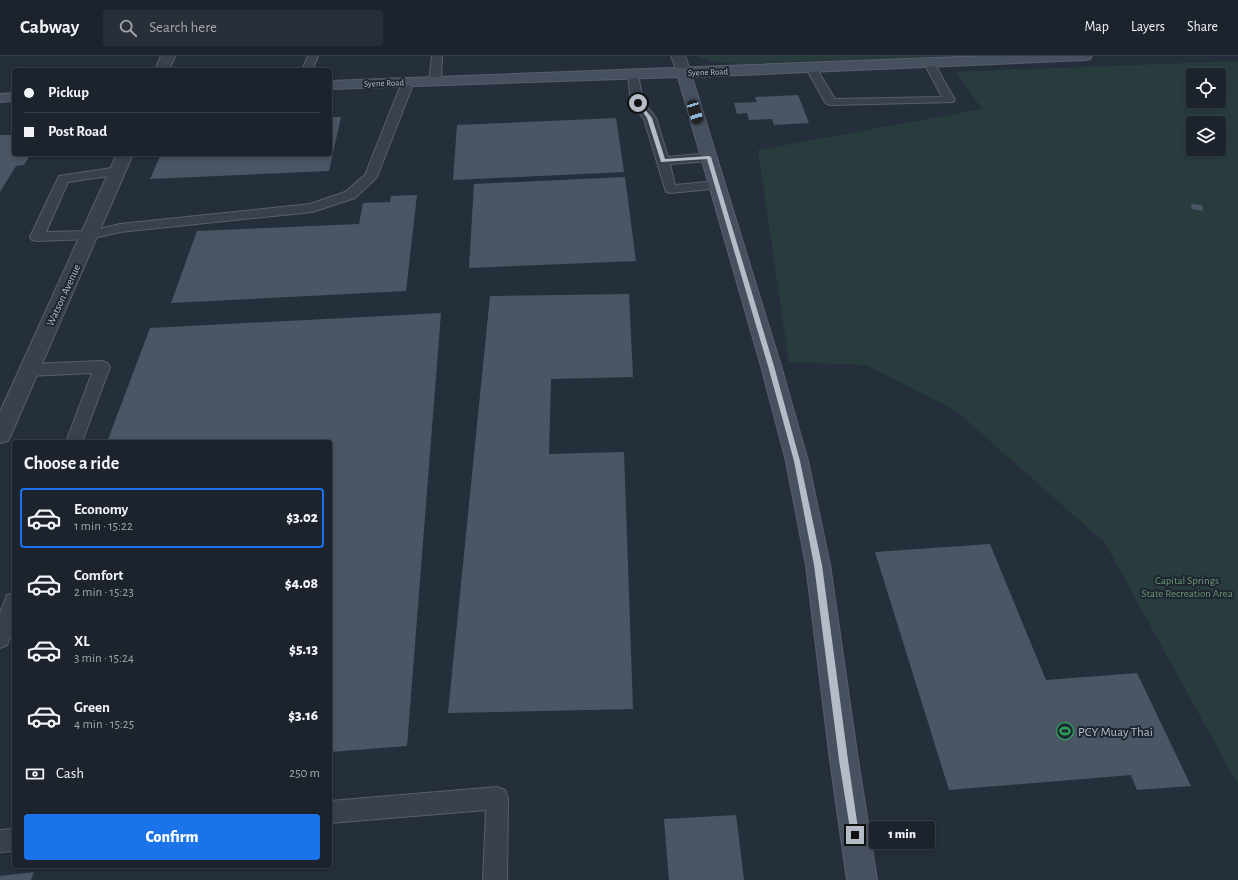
<!DOCTYPE html>
<html lang="en">
<head>
<meta charset="utf-8">
<style>
	:root { --surface:#1c232d; --page:#292f39; --text:#f1f3f6; --muted:#a0a4aa; --line:#3a4049; --accent:#1a73e8 }
	body { margin:0; font-family:"Alegreya Sans",sans-serif; background:var(--page); color:var(--text); height:100vh; display:flex; flex-direction:column; font-size:15px; white-space:nowrap }
	* { box-sizing:border-box; margin:0 }
	p { font-size:13px; color:var(--muted) }
	.icon { flex:none; width:22px; height:22px; fill:none; stroke:currentColor; stroke-width:2; stroke-linecap:round; stroke-linejoin:round }
	.map { position:relative; flex:1; overflow:hidden }
	.side { position:absolute; left:12px; top:384px; width:320px; height:428px; display:flex; flex-direction:column; background:var(--surface); border-radius:4px; box-shadow:0 2px 6px #0003,0 0 0 1px var(--line) }
	.side>* { flex:none }
	.guide { position:absolute; left:12px; top:12px; width:320px; height:88px; border-radius:4px; box-shadow:0 2px 6px #0003,0 0 0 1px var(--line); display:grid; align-content:center; height:88px; padding:0 12px; background:var(--surface) }
	.buttons { position:absolute; left:1186px; top:12px; display:grid; gap:8px }
	.buttons a { display:grid; place-items:center; width:40px; height:40px; border-radius:4px; background:var(--surface); box-shadow:0 2px 6px #0003,0 0 0 1px var(--line); font-size:20px }
	.end { position:absolute; width:18px; height:18px; margin:-9px; border:5px solid #b4bcc7; background:#111; box-shadow:0 0 0 2px #111 }
	.from { border-radius:50% }
	.bubble { position:absolute; height:28px; border-radius:4px; background:var(--surface); box-shadow:0 2px 6px #0003,0 0 0 1px var(--line); font-size:13px; font-weight:800; line-height:28px; text-align:center }
	.car { position:absolute; width:12px; height:24px; margin:-12px -6px; border-radius:5px; box-shadow:0 0 3px 1px #0007; background:linear-gradient(#222 24%,#8ab4d8 0 40%,#222 0 76%,#8ab4d8 0 86%,#222 0) }
	.guide b { display:flex; align-items:center; gap:14px; height:38px; font-size:15px }
	.guide b+b { border-top:1px solid var(--line) }
	.guide i { width:10px; height:10px; background:var(--text) }
	ul { padding:0; list-style:none }
	li { display:flex; align-items:center; gap:12px; height:60px; margin:0 8px 6px; padding:0 4px; border:2px solid transparent; border-radius:4px }
	li div { flex:1 }
	li b { display:block; font-size:15px }
	li em { font-style:normal; font-weight:800 }
	li.active { border-color:var(--accent) }
	li>.icon { width:36px; height:36px; stroke-width:1.5 }
	h2 { padding:0 12px; font-size:18px; line-height:48px }
	.pay { display:flex; align-items:center; gap:10px; height:44px; padding:0 12px; font-size:15px }
	.pay p { margin-inline-start:auto }
	.action { display:flex; gap:8px; margin-top:auto; padding:8px 12px }
	.action a { flex:1; height:46px; border-radius:4px; background:var(--accent); color:#fff; font-size:16px; font-weight:800; line-height:46px; text-align:center }
	header { display:flex; align-items:center; gap:24px; box-sizing:border-box; height:56px; padding:0 20px; background:var(--surface); border-bottom:1px solid var(--line) }
	header strong { font-size:19px }
	nav { display:flex; gap:22px; margin-inline-start:auto; font-size:14px }
	.search { width:280px; height:36px; background:var(--page); display:flex; align-items:center; gap:10px; box-sizing:border-box; padding:0 14px; border-radius:4px; color:var(--muted); font-size:15px }
	.map>svg:first-child { display:block }
	.green { fill:#283c3e; fill-rule:evenodd }
	.building { fill:#4b5664 }
	.lines { fill:none; stroke-linecap:round; stroke-linejoin:round }
	.lane-casing { stroke:#575f6a; stroke-width:2 }
	.street-casing { stroke:#575f6a; stroke-width:2 }
	.secondary-casing { stroke:#575f6a; stroke-width:2 }
	.lane { fill:#39414c; fill-rule:evenodd }
	.street { fill:#39414c; fill-rule:evenodd }
	.secondary { fill:#47505f; fill-rule:evenodd }
	.route { fill:#b4bcc7 }
	.labels { text-anchor:middle; stroke-width:4; stroke-linejoin:round; paint-order:stroke }
	.far-street-label { font-size:9px; fill:#b4bcc7; stroke:#1e2631 }
	.street-label { font-size:11px; fill:#b4bcc7; stroke:#1e2631 }
	.park-label { font-size:11px; fill:#6d9776; stroke:#1e2631 }
	.near-poi-label { font-size:13px; fill:#b4bcc7; stroke:#1e2631; text-anchor:start }
</style>
</head>
<body>
<header>
<strong>Cabway</strong>
<div class="search"><svg class="icon" aria-label="search" viewBox="0 0 24 24"><circle cx="10" cy="10" r="6"/><path d="M15 15l6 6"/></svg>Search here</div>
<nav><a>Map</a><a>Layers</a><a>Share</a></nav>
</header>
<div class="map">
<svg width="1238" height="824" viewBox="0 0 1238 824">
	<rect width="100%" height="100%" fill="#252f3c"/>
	<!-- green -->
	<g class="green">
		<polygon points="697,0 950,0 738,8 711,5"/>
		<path d="M1238,5V729L1105,487L955,354L866,309L789,306L758,94L982,53L956,16ZM1193,19H1219V45H1193ZM1193,67H1219V93H1193Z"/>
	</g>
	<!-- building -->
	<g class="building">
		<polygon points="798,39 809,67 774,69 772,63 749,64 747,57 737,58 734,47 757,46 755,41"/>
		<polygon points="330,61 341,61 329,115 150,123 161,98 330,98"/>
		<polygon points="616,62 624,116 453,124 457,69"/>
		<polygon points="0,79 14,79 14,98 31,98 24,109 16,110 0,136"/>
		<polygon points="625,121 636,205 469,212 474,128"/>
		<polygon points="417,139 406,235 171,247 197,175 359,168 363,147 390,146 391,140"/>
		<polygon points="1191,148 1202,149 1203,155 1192,153"/>
		<polygon points="629,238 633,321 551,323 549,398 624,396 633,653 448,657 490,240"/>
		<polygon points="441,257 407,690 330,696 330,386 107,386 150,272"/>
		<polygon points="990,488 1046,624 1137,617 1191,730 1137,734 1131,719 949,734 875,496"/>
		<polygon points="736,759 744,824 669,824 664,763"/>
		<polygon points="34,816 31,824 0,824 0,820"/>
	</g>
	<g class="lines">
		<!-- lane casing -->
		<g class="lane-casing">
			<g id="lane">
				<polygon points="308,0 318,0 312,14 302,14"/>
				<polygon points="432,0 442,0 441,26 435,29 429,26"/>
				<polygon points="929,4 934,7 955,44 953,46 831,49 827,48 825,46 806,12 811,9 815,10 835,43 942,41 924,7"/>
				<polygon points="633,16 638,19 643,46 656,62 668,101 709,97 713,98 715,101 713,104 709,105 670,108 675,129 717,125 721,126 723,129 721,132 670,137 666,136 644,63 631,47 628,19"/>
				<polygon points="408,23 414,26 377,121 355,142 312,156 120,176 90,183 37,185 32,184 30,181 59,120 118,111 122,112 124,115 122,118 68,126 46,176 90,175 120,168 310,148 345,136 365,119 402,26"/>
				<polygon points="102,305 107,307 110,311 82,386 66,386 92,317 28,320 23,318 20,314 23,310 28,308"/>
				<polygon points="14,537 14,571 7,589 0,592 0,557 7,539"/>
				<polygon points="497,731 505,734 508,742 507,824 483,824 486,754 330,767 330,745"/>
				<polygon points="14,773 14,795 0,796 0,774"/>
			</g>
		</g>
		<!-- street casing -->
		<g class="street-casing">
			<g id="street">
				<polygon points="161,0 175,0 169,14 155,14"/>
				<polygon points="671,0 685,0 691,17 689,20 684,21 679,20"/>
				<polygon points="117,98 133,98 11,379 8,385 0,387 0,356"/>
			</g>
		</g>
		<!-- secondary casing -->
		<g class="secondary-casing">
			<g id="secondary">
				<polygon points="986,0 1092,0 1090,3 1085,4 692,21 781,310 808,405 830,509 858,704 877,824 847,824 830,704 806,509 786,405 761,310 678,21 330,33 330,25"/>
				<polygon points="14,37 14,45 0,46 0,38"/>
			</g>
		</g>
		<!-- lane -->
		<use href="#lane" class="lane"/>
		<!-- street -->
		<use href="#street" class="street"/>
		<!-- secondary -->
		<use href="#secondary" class="secondary"/>
	</g>
	<!-- route -->
	<polygon class="route" points="636,46 639,46 652,62 665,103 709,100 711,101 774,310 800,405 822,509 848,704 859,779 858,782 855,784 852,782 851,779 839,704 814,509 794,405 768,310 707,103 661,106 647,62"/>
	<!-- icons -->
	<defs>
		<g id="stadium-ring" transform="scale(0.9)"><circle r="9.5" fill="#1e2631" stroke="#2e9e5b" stroke-width="1.5"/><path d="M0-5a6.5 5 0 1 0 0 10a6.5 5 0 1 0 0-10ZM-3.5-1.8h7v3.6h-7Z" fill="#2e9e5b"/></g>
	</defs>
	<g fill-rule="evenodd">
		<use href="#stadium-ring" x="1065" y="675"/>
	</g>
	<g class="labels">
		<!-- far-street labels -->
		<g class="far-street-label">
			<text transform="translate(708 16) rotate(-2)" y="3">Syene Road</text>
			<text transform="translate(384 27) rotate(-2)" y="3">Syene Road</text>
		</g>
		<!-- street labels -->
		<g class="street-label">
			<text transform="translate(63 239) rotate(-65)" y="4">Watson Avenue</text>
		</g>
		<!-- park labels -->
		<g class="park-label">
			<text x="1187" y="528">Capital Springs<tspan x="1187" dy="13">State Recreation Area</tspan></text>
		</g>
		<!-- near-poi labels -->
		<g class="near-poi-label">
			<text x="1078" y="680">PCY Muay Thai</text>
		</g>
	</g>
</svg>
<div class="buttons">
<a><svg class="icon" aria-label="locate" viewBox="0 0 24 24"><circle cx="12" cy="12" r="6"/><path d="M12 2v4M12 18v4M2 12h4M18 12h4"/></svg></a>
<a><svg class="icon" aria-label="layers" viewBox="0 0 24 24"><path d="M12 4l9 5-9 5-9-5zM3 14l9 5 9-5"/></svg></a>
</div>
<i class="end from" style="left:638px;top:47px"></i>
<i class="end" style="left:855px;top:779px"></i>
<div class="bubble" style="left:869px;top:765px;width:66px">1 min</div>
<i class="car" style="left:695px;top:56px;rotate:163deg"></i>
<div class="guide">
<b><i class="from"></i>Pickup</b>
<b><i></i>Post Road</b>
</div>
<section class="side">
<h2>Choose a ride</h2>
<ul>
<li class="active"><svg class="icon" aria-label="car" viewBox="0 0 24 24"><path d="M5 17H2v-5l4-1 3-4h7l3 4 3 1v5h-3M9 17h6M6 11h13"/><circle cx="7" cy="17" r="2"/><circle cx="17" cy="17" r="2"/></svg><div><b>Economy</b><p>1 min · 15:22</p></div><em>$3.02</em></li>
<li><svg class="icon" aria-label="car" viewBox="0 0 24 24"><path d="M5 17H2v-5l4-1 3-4h7l3 4 3 1v5h-3M9 17h6M6 11h13"/><circle cx="7" cy="17" r="2"/><circle cx="17" cy="17" r="2"/></svg><div><b>Comfort</b><p>2 min · 15:23</p></div><em>$4.08</em></li>
<li><svg class="icon" aria-label="car" viewBox="0 0 24 24"><path d="M5 17H2v-5l4-1 3-4h7l3 4 3 1v5h-3M9 17h6M6 11h13"/><circle cx="7" cy="17" r="2"/><circle cx="17" cy="17" r="2"/></svg><div><b>XL</b><p>3 min · 15:24</p></div><em>$5.13</em></li>
<li><svg class="icon" aria-label="car" viewBox="0 0 24 24"><path d="M5 17H2v-5l4-1 3-4h7l3 4 3 1v5h-3M9 17h6M6 11h13"/><circle cx="7" cy="17" r="2"/><circle cx="17" cy="17" r="2"/></svg><div><b>Green</b><p>4 min · 15:25</p></div><em>$3.16</em></li>
</ul>
<div class="pay"><svg class="icon" aria-label="cash" viewBox="0 0 24 24"><path d="M3 7h18v10H3z"/><circle cx="12" cy="12" r="2"/></svg>Cash<p>250 m</p></div>
<div class="action"><a>Confirm</a></div>
</section>
</div>
</body>
</html>
